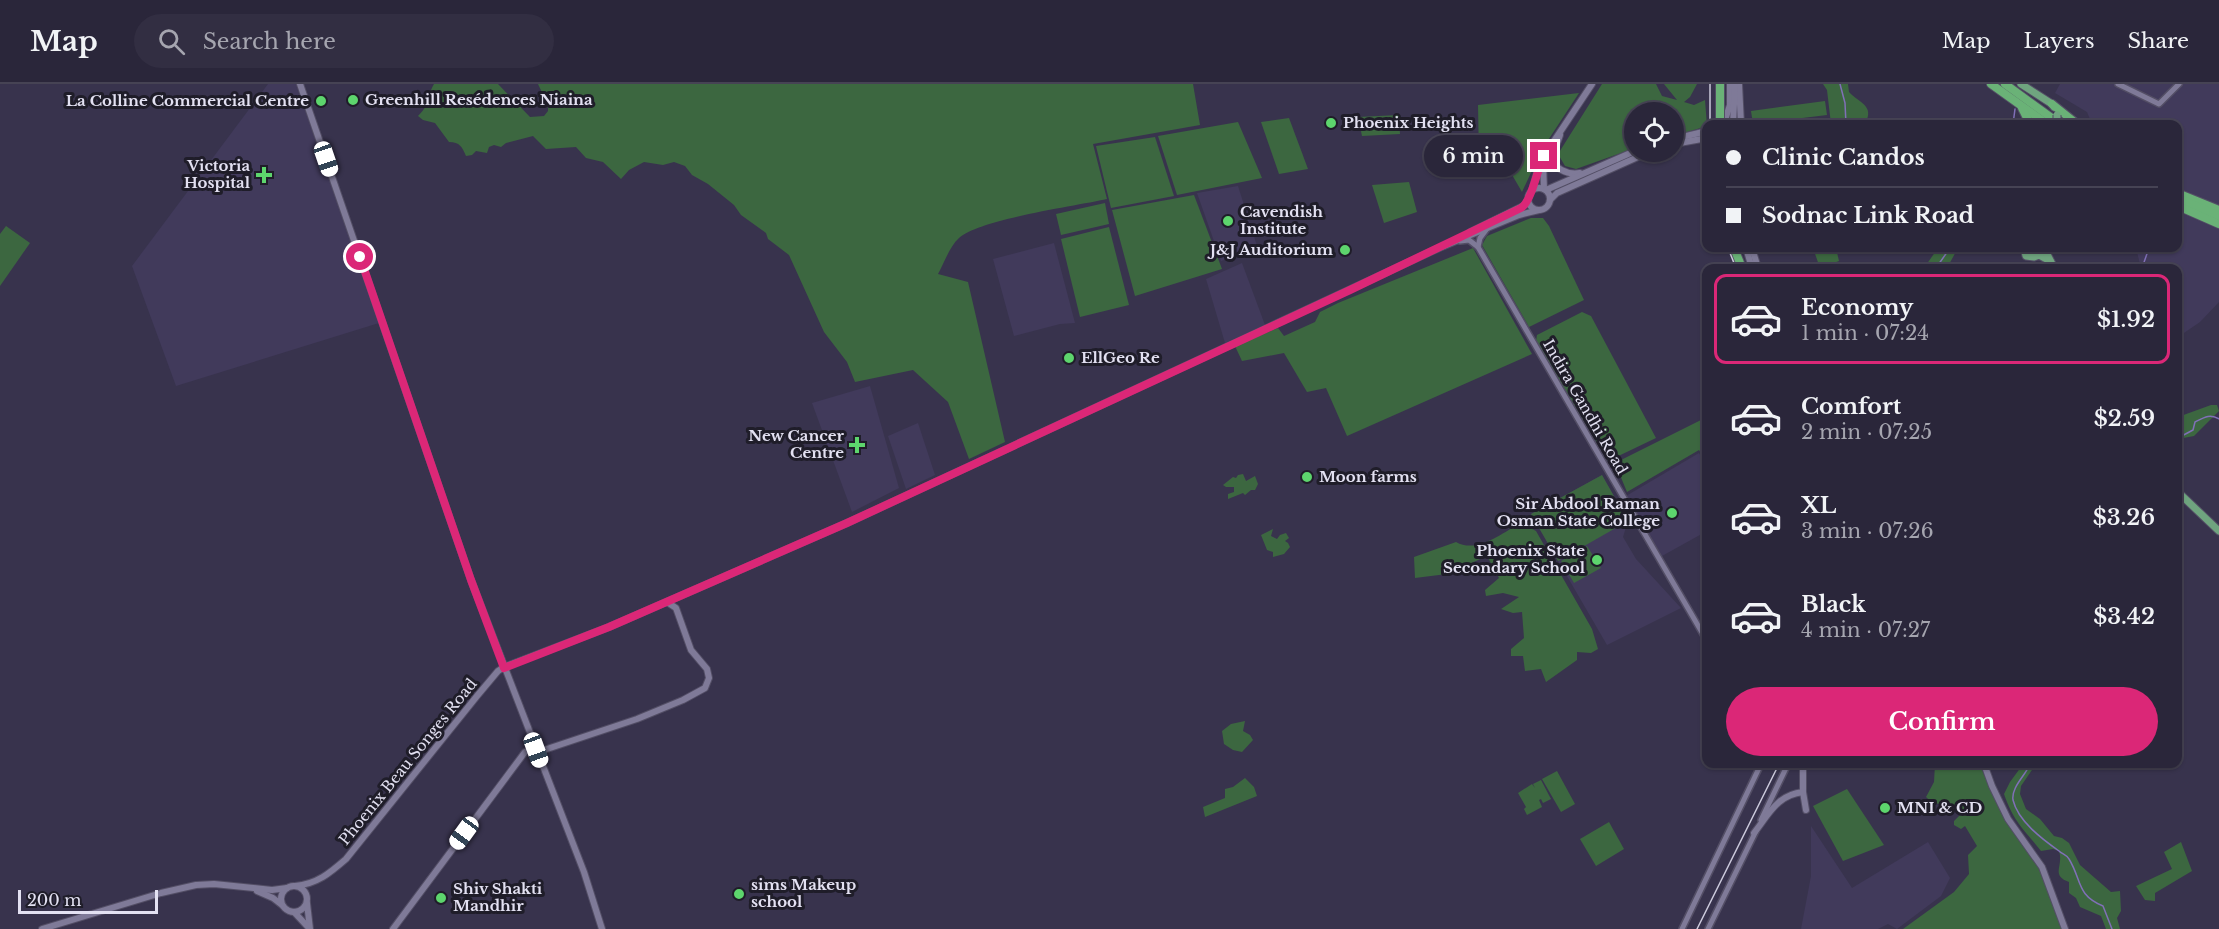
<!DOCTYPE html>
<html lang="en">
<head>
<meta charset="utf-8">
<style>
	:root { --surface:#2a263a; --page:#322e42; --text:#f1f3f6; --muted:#a5a5af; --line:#464354; --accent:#db2777 }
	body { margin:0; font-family:"Libre Baskerville",serif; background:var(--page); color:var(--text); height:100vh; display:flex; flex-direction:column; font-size:22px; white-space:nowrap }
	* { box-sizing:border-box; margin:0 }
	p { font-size:20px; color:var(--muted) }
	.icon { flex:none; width:33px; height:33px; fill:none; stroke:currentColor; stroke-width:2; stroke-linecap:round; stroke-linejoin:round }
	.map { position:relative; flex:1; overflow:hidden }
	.details { position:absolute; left:1702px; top:180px; width:480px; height:504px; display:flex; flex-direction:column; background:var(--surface); border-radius:12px; box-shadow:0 2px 4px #0004,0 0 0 2px var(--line) }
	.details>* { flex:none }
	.guide { position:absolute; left:1702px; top:36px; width:480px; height:132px; border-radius:12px; box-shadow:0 2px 4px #0004,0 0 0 2px var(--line); display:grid; align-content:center; height:132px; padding:0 24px; background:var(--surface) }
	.fabs { position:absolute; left:1624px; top:18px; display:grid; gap:12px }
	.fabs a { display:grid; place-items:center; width:60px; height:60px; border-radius:50%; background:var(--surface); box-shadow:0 2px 4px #0004,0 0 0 2px var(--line); font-size:30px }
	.scale { position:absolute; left:18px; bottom:15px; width:140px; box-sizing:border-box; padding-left:6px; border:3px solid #e3e1f2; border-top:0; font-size:16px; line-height:21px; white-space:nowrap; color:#e3e1f2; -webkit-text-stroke:4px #1f1d29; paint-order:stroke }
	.end { position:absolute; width:27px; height:27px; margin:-14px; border:8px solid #db2777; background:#fff; box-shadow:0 0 0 3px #fff }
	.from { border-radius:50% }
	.bubble { position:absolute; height:42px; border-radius:21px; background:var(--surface); box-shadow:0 2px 4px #0004,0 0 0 2px var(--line); font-size:20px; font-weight:600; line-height:42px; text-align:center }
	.car { position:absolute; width:18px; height:36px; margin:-18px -9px; border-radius:8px; box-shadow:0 0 4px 2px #0007; background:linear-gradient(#fff 24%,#345 0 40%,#fff 0 76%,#345 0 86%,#fff 0) }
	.guide b { display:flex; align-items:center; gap:21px; height:57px; font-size:22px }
	.guide b+b { border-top:2px solid var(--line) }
	.guide i { width:15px; height:15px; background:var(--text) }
	ul { padding:10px 0 0; list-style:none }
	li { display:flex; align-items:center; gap:18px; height:90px; margin:0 12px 9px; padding:0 12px; border:3px solid transparent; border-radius:12px }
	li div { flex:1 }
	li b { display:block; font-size:22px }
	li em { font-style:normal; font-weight:600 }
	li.selected { border-color:var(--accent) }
	li>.icon { width:54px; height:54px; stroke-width:1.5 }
	.primary-button { display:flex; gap:12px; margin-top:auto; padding:12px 24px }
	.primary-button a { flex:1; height:69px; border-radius:36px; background:var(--accent); color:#fff; font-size:24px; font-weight:600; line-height:69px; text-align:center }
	header { display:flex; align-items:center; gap:36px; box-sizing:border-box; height:84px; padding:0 30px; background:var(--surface); border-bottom:2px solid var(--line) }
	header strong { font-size:28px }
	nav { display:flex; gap:33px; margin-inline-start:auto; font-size:21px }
	.search { width:420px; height:54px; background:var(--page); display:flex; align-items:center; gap:15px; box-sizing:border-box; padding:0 21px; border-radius:33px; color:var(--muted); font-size:22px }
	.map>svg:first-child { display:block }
	.built { fill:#413a5b }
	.green { fill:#3c6740 }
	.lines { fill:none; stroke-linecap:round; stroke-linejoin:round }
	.stream { stroke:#8070b7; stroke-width:1.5 }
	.tertiary-casing { stroke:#534e65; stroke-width:8 }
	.secondary-casing { stroke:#534e65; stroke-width:8 }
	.primary-casing { stroke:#534e65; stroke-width:9 }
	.trunk-casing { stroke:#534e65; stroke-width:10 }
	.tertiary { stroke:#7f7a98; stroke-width:5 }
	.secondary { stroke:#7f7a98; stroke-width:6 }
	.primary { stroke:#6fa47f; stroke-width:7 }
	.trunk { stroke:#6ab277; stroke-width:8 }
	.tram { stroke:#cdcbdd; stroke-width:1.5 }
	.primary-bridge-casing { stroke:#534e65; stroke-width:9; stroke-linecap:butt }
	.trunk-bridge-casing { stroke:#534e65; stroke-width:10; stroke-linecap:butt }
	.primary-bridge { stroke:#6fa47f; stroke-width:7 }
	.trunk-bridge { stroke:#6ab277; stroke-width:8 }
	.route { stroke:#db2777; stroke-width:8 }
	.poi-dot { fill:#5dd56d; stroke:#1f1d29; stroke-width:2 }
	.labels { text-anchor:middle; stroke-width:6; stroke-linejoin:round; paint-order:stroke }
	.poi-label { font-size:15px; font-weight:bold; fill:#e3e1f2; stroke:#1f1d29; text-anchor:start }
	.street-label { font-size:15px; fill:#e3e1f2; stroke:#1f1d29 }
</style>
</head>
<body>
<header>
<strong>Map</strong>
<div class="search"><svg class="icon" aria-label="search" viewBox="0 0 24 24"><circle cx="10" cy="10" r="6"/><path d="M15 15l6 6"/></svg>Search here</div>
<nav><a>Map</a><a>Layers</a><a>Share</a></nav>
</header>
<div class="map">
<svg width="2219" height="845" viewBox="0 0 2219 845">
	<rect width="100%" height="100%" fill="#38334d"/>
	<!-- built -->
	<g class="built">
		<polygon points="268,0 296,0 379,239 176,302 132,182"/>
		<polygon points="2060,0 2219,0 2219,218 2200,238 2178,253 2178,184 2141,184 2136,164 2178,164 2178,40 2092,40 2087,28 2055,9"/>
		<polygon points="1238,102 1258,165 1221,177 1197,109"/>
		<polygon points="1054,159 1075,239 1060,240 1014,252 993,175"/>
		<polygon points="1242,179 1265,241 1225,259 1206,195"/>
		<polygon points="870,302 899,404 852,428 812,319"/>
		<polygon points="918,339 935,391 906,405 888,352"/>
		<polygon points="1699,369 1707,384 1707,447 1662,472 1626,412"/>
		<polygon points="1602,391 1628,437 1623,453 1636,475 1681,524 1607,561 1531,430"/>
		<polygon points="1811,742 1852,804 1928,758 1950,794 1941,812 1897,845 1888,840 1878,845 1801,845 1811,792"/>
	</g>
	<!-- green -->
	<g class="green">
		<path d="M434,0H498L530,33L544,32L548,27V21L538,0H1193L1200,41L1093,60L1107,115C1076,122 980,135 959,154C950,162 944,179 938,190L968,198L1005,358L969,375L948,318L913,286L855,298L847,278L824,248L789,171L768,155L766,149L741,131L734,121L708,100L692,91L685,82L674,78L663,81L644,78L629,86L621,95L603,78L586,74L576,63L546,65L533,52L506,59L501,63L494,61L489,63L487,69L476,67L472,71L466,72C462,63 460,58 449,58L435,39L423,36L418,32C432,18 426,14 434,0Z"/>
		<polygon points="1602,0 1656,0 1662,12 1677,16 1664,0 1697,0 1690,13 1684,18 1694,21 1705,16 1707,42 1674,52 1674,28 1635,28 1635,64 1576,85 1565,82 1558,70"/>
		<path d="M1823,0H1848L1849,8C1859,19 1875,21 1865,40H1831L1827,6Z"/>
		<polygon points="1579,9 1541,67 1522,108 1504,77 1479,75 1478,21"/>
		<polygon points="1825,17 1827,31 1753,40 1751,27"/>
		<polygon points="1399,31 1400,50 1362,52 1358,33"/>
		<polygon points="1289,34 1308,85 1279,90 1261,38"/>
		<polygon points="1238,38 1262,94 1177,111 1158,52"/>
		<polygon points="1155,53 1174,112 1111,124 1096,62"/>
		<polygon points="1446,55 1460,55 1460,87 1433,89 1429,72"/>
		<polygon points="1409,98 1417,128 1384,139 1372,101"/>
		<polygon points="1194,111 1222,185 1135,212 1112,126"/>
		<polygon points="1105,119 1109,140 1061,151 1056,130"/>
		<polygon points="1531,134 1543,134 1549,142 1584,216 1529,243 1482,161 1487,152"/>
		<polygon points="6,142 30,159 0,202 0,150"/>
		<polygon points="1109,143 1129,221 1080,233 1061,155"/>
		<polygon points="1473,164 1532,270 1347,352 1326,304 1307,308 1284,269 1242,277 1235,262 1278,244 1284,252 1315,238 1320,228 1338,219"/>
		<polygon points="1813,164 1836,164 1839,177 1820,184"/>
		<polygon points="1938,164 1958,164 1947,184 1924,184"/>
		<polygon points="1582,228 1591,232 1656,354 1608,377 1536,257 1537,251"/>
		<polygon points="2211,321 2217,321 2219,327 2194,352 2178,355 2178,333"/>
		<polygon points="1707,333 1707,379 1699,366 1627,408 1615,379"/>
		<polygon points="1243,390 1246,397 1255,392 1258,400 1255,406 1251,406 1245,411 1243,409 1228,415 1228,410 1234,408 1234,403 1226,403 1223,401 1233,393 1236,394 1238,391"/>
		<polygon points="1602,391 1628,437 1558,477 1531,430"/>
		<path d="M1521,439L1536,447L1592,545L1598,565L1591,569L1577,568V576L1546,598L1541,585L1525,587L1523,572H1511V565L1524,554L1522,528L1513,529L1501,525L1519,513L1503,509L1486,512L1485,506L1499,494L1487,472L1447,490L1415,494L1414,473L1456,458C1477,470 1502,449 1521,439Z"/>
		<polygon points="1273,445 1271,452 1277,455 1280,451 1286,449 1289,454 1285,457 1288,459 1290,463 1284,470 1273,473 1273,468 1267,466 1261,451"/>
		<polygon points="1587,462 1601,484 1574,499 1561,477"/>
		<polygon points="1245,637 1243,647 1250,651 1253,656 1242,668 1233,666 1224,660 1222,647 1231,640"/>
		<path d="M1935,680H1980L1984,691L2039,784L2062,845H1903L1954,808L1969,790L1968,771L1977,762L1965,742L1961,745L1954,741V737L1960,731C1945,715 1938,725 1926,713L1934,698Z"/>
		<path d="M2020,680H2036L2021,702L2020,710L2026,725L2040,735L2054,752L2062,754L2069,759L2080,781L2111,808L2120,807L2121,827L2117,834L2120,845H2106L2101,832L2080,823L2076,814L2069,809V798C2050,791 2064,782 2059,767L2053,765L2041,767C2024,745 2014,739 2004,710L2010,698L2021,683Z"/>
		<polygon points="1557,687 1575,720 1561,728 1542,695"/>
		<polygon points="1245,694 1254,703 1257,712 1205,733 1203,723 1225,714 1225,705 1233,703"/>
		<polygon points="1541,696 1551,715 1543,719 1541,715 1539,716 1542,723 1527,731 1524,725 1526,723 1518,709 1532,700 1535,704 1533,700"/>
		<polygon points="1847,705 1884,761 1843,777 1813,722"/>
		<polygon points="1609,738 1624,765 1596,782 1580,755"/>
		<polygon points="2181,758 2192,787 2155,809 2155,817 2145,816 2136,802 2172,785 2164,768"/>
	</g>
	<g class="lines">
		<!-- stream -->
		<g class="stream">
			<polyline points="1840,0 1845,19 1846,40"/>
			<polyline points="2013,40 2015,25"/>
			<polyline points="2105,164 2107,164"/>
			<polyline points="1936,184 1950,164"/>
			<polyline points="2142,184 2149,164"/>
			<path d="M2178,354L2193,346L2195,338C2203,334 2210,329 2219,335"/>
			<path d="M2030,680C2026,691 2011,703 2013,716C2018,737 2042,755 2059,767C2062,770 2067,771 2069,775C2082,796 2076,811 2103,822L2112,845"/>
		</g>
		<!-- tertiary casing -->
		<g class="tertiary-casing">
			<g id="tertiary">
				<polyline points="2118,0 2159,20 2179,0"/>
				<polyline points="1460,157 1469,156 1478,163 1707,557"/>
				<polyline points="1478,163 1480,154 1486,146"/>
				<polyline points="1761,736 1788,680"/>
				<polyline points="1682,845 1761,680"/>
				<polyline points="1708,845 1756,747"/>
			</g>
		</g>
		<!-- secondary casing -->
		<g class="secondary-casing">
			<g id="secondary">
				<polyline points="300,0 471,496 584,788 602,845"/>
				<polyline points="1739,0 1741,40"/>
				<polyline points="1730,20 1730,0"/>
				<polyline points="1718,40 1726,33 1730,21"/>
				<polyline points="1733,40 1735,0"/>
				<path d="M1560,51C1558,57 1555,64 1553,70C1551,85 1568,91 1580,89"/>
				<polyline points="1674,55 1707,47"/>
				<polyline points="1674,60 1707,54"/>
				<polyline points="1543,78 1544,105"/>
				<circle cx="1539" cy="115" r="11"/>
				<polyline points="1532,106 1538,85 1544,72 1592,0"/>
				<polyline points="1546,106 1635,67"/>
				<polyline points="1550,116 1557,109 1649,68"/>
				<polyline points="1470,148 1525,121 1529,113"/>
				<polyline points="1746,164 1752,184"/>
				<polyline points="1752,164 1758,184"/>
				<polyline points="1803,680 1803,708 1806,726"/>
				<polyline points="1984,680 1992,702 2008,735 2042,783 2065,845"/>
				<path d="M1754,749C1769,730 1777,711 1803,708"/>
				<path d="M295,802C317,800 330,789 346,775L477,612L498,587L504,583L609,543L847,439L1439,164L1519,131L1539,126"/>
				<circle cx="294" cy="815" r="13"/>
				<polyline points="257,807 273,814 282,821"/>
				<polyline points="307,819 310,845"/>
				<polyline points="294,828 308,843"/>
				<polyline points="42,845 161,809 196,801 214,800 272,806 287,804"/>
				<polyline points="393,845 525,668 532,665 544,666 637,635 683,616 705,604 709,594 707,585 691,566 676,524 667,518"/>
			</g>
		</g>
		<!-- primary casing -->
		<g class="primary-casing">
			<g id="primary">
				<polyline points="2021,0 2052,20 2054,23"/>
				<polyline points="2024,164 2026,172 2034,173 2039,171 2050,177"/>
				<polyline points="2044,164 2054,184"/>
				<polyline points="2178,408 2219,447"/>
			</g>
		</g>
		<!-- trunk casing -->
		<g class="trunk-casing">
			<g id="trunk">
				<polyline points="1991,0 2047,40"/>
				<polyline points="2005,0 2060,40"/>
				<polyline points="2052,20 2077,40"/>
				<polyline points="2022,24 2030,40"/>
				<polyline points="2182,111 2219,126"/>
				<polyline points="2178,114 2219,132"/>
				<polyline points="2178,122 2219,140"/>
				<polyline points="1734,164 1742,184"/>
			</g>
		</g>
		<!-- tertiary -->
		<use href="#tertiary" class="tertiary"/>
		<!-- secondary -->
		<use href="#secondary" class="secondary"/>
		<!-- primary -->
		<use href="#primary" class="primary"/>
		<!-- trunk -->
		<use href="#trunk" class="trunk"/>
		<!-- tram -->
		<g class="tram">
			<polyline points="1710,40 1710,0"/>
			<polyline points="1728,164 1736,184"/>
			<polyline points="1697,845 1779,680"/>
		</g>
		<!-- primary-bridge casing -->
		<g class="primary-bridge-casing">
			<polyline id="primary-bridge" points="2057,31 2057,40"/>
		</g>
		<!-- trunk-bridge casing -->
		<g class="trunk-bridge-casing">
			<polyline id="trunk-bridge" points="1720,40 1720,0"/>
		</g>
		<!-- primary-bridge -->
		<use href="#primary-bridge" class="primary-bridge"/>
		<!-- trunk-bridge -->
		<use href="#trunk-bridge" class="trunk-bridge"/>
	</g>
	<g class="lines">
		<!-- route -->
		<path class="route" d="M360,173L471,496L504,584L609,543L847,439L1350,206L1521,124C1532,117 1537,85 1544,72"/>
	</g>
	<!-- markers -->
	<g class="poi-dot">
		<circle cx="353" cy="16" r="6"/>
		<circle cx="321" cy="17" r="6"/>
		<circle cx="1331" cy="39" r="6"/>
		<path d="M261 82h6v6h6v6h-6v6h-6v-6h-6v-6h6z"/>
		<circle cx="1228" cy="137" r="6"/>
		<circle cx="1345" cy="166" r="6"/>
		<circle cx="1069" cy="274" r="6"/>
		<path d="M854 352h6v6h6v6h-6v6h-6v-6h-6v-6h6z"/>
		<circle cx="1307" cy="393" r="6"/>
		<circle cx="1672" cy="429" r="6"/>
		<circle cx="1597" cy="476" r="6"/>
		<circle cx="1885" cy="724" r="6"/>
		<circle cx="739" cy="810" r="6"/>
		<circle cx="441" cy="814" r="6"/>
	</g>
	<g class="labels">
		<!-- poi labels -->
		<g class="poi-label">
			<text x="365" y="21">Greenhill Resédences Niaina</text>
			<text x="309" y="22" text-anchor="end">La Colline Commercial Centre</text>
			<text x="1343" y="44">Phoenix Heights</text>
			<text x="250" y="87" text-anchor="end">Victoria<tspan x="250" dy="17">Hospital</tspan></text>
			<text x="1240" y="133">Cavendish<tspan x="1240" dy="17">Institute</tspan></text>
			<text x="1333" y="171" text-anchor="end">J&amp;J Auditorium</text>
			<text x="1081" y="279">EllGeo Re</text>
			<text x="844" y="357" text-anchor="end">New Cancer<tspan x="844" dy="17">Centre</tspan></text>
			<text x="1319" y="398">Moon farms</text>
			<text x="1660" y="425" text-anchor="end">Sir Abdool Raman<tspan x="1660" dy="17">Osman State College</tspan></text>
			<text x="1585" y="472" text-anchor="end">Phoenix State<tspan x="1585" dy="17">Secondary School</tspan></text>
			<text x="1897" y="729">MNI &amp; CD</text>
			<text x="751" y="806">sims Makeup<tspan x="751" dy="17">school</tspan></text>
			<text x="453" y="810">Shiv Shakti<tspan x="453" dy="17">Mandhir</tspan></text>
		</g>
		<!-- street labels -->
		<g class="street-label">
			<text transform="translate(1585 323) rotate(60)" y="5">Indira Gandhi Road</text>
			<text transform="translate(408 678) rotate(-51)" y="5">Phoenix Beau Songes Road</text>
		</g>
	</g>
</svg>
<div class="fabs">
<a><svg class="icon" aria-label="locate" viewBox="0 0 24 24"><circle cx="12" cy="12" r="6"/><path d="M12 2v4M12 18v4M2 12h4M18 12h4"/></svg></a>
</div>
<div class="scale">200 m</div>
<i class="end from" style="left:360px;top:173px"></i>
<i class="end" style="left:1544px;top:72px"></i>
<div class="bubble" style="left:1424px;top:51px;width:99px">6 min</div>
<i class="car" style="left:326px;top:75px;rotate:161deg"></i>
<i class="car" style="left:536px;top:666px;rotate:160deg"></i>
<i class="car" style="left:464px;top:749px;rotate:216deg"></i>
<div class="guide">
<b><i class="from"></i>Clinic Candos</b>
<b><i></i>Sodnac Link Road</b>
</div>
<section class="details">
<ul>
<li class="selected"><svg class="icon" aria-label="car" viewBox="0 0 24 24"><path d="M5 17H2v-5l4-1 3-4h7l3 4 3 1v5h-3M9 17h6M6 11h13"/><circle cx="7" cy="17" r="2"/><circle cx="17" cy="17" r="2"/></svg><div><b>Economy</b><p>1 min · 07:24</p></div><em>$1.92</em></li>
<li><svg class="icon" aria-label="car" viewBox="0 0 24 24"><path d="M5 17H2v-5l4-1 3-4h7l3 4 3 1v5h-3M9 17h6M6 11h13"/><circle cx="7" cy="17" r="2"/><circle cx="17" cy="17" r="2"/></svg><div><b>Comfort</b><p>2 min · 07:25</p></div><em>$2.59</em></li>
<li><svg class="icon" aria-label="car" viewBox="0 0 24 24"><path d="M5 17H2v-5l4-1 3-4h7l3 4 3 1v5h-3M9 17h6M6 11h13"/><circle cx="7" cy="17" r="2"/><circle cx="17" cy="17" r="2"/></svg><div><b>XL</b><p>3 min · 07:26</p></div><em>$3.26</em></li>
<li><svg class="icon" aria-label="car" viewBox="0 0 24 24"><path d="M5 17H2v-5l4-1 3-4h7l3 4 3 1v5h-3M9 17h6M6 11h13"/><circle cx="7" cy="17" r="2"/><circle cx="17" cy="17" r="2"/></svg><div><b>Black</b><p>4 min · 07:27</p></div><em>$3.42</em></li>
</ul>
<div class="primary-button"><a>Confirm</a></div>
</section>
</div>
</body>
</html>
